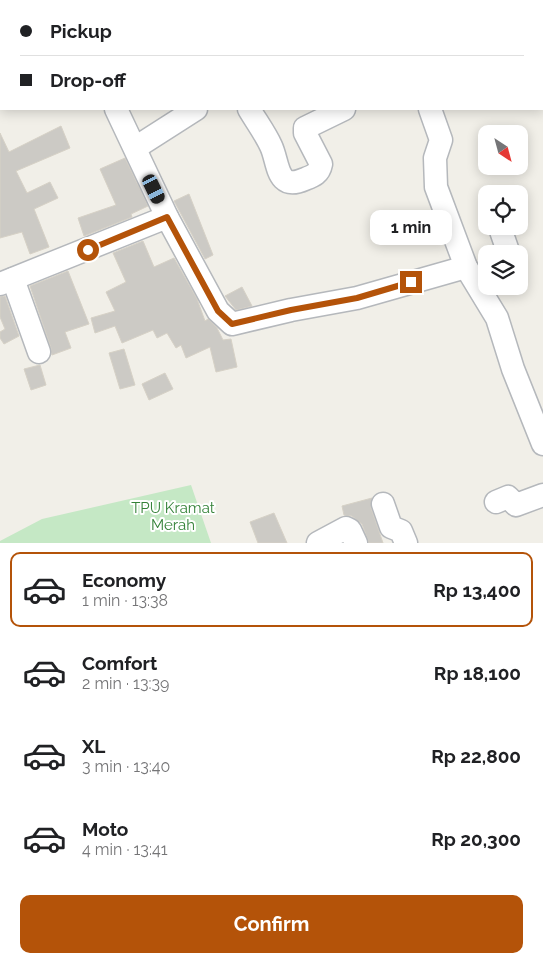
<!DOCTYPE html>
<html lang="en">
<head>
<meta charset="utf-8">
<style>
	:root { --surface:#fff; --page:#f6f6f6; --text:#202124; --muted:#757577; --line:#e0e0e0; --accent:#b45309 }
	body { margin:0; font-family:Raleway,sans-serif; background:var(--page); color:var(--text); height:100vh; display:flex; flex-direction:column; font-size:19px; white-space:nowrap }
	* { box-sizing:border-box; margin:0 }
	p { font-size:16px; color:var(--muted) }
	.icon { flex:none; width:28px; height:28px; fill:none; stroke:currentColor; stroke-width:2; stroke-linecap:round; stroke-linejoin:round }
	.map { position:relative; height:543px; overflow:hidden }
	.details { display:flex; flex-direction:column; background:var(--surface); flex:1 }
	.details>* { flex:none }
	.top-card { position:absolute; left:0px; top:0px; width:544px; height:110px; box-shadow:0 2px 12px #0003; display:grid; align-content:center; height:110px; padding:0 20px; background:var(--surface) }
	.needle { width:32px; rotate:144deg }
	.fabs { position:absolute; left:478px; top:125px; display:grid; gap:10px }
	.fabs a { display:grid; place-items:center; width:50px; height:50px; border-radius:10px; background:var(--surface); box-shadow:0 2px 12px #0003; font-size:25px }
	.end { position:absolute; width:22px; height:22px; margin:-11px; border:6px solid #b45309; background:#fff; box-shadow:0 0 0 2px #fff }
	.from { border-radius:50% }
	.bubble { position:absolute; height:35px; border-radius:10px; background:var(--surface); box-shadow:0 2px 12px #0003; font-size:16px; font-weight:700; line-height:35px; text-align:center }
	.car { position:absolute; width:15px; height:30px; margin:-15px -8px; border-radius:6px; box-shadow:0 0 4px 1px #0007; background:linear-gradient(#222 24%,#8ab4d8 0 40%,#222 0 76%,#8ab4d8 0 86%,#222 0) }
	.top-card b { display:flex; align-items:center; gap:18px; height:48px; font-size:19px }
	.top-card b+b { border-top:1px solid var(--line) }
	.top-card i { width:12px; height:12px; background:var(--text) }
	ul { padding:9px 0 0; list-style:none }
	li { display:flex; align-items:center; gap:15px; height:75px; margin:0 10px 8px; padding:0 10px; border:2px solid transparent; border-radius:10px }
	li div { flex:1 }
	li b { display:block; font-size:19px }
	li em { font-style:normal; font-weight:700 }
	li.current { border-color:var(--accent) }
	li>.icon { width:45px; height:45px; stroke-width:1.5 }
	.primary-button { display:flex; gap:10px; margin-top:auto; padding:10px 20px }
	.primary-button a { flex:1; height:58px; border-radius:10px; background:var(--accent); color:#fff; font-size:20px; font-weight:700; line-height:58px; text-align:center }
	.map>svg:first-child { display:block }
	.green { fill:#c5e8c5 }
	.building { fill:#cccac5; stroke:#d6d1c6 }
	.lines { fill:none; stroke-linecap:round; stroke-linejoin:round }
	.minor-casing { stroke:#b5b8bc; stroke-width:25 }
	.minor { stroke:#fff; stroke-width:22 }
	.route { stroke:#b45309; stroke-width:6 }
	.labels { text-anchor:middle; stroke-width:4; stroke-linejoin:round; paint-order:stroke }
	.park-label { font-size:15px; fill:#348238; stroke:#fff }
</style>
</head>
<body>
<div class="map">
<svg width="543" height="543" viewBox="0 0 543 543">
	<rect width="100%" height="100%" fill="#f1efe8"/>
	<!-- green -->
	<polygon class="green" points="191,485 211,543 0,543 0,541 42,519"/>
	<!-- building -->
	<g class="building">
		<polygon points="61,126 70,148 16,171 27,193 50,182 58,198 34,209 49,247 30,254 22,232 0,238 0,133 9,152"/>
		<polygon points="125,158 148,206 131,214 132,217 84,236 78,218 116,205 100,169"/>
		<polygon points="189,194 213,255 205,259 174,201"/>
		<polygon points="143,241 154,267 174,258 197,299 205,321 208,319 217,328 223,340 231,339 237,367 216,372 210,347 186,358 181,345 176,348 167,333 157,338 153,330 122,343 115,326 95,333 91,318 115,311 106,292 126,282 113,253"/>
		<polygon points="68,271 89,324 65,332 71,348 52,355 51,348 30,286"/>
		<polygon points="242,287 252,306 236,310 225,296"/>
		<polygon points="5,296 19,336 4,344 0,338 0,332 5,329 0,317 0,297"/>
		<polygon points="124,349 135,385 120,389 109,353"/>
		<polygon points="40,365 46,385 31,390 24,369"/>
		<polygon points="165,373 173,389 149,400 142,384"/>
		<polygon points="372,498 371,508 383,543 369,543 362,524 352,516 344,515 342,506"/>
		<polygon points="274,513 287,543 258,543 250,522"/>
	</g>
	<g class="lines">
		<!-- minor casing -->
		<g class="minor-casing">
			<g id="minor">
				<polyline points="330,0 337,0"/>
				<polyline points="381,0 381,1"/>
				<polyline points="252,1 256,0"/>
				<polyline points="0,20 1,22"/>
				<polyline points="0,87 1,86"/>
				<polyline points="116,109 167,217 218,311 232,324 291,310 357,298 466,267"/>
				<path d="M249,109C256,121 265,133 271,146C279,163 276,192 305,179C313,176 319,174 321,164L305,133V128L344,109"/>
				<polyline points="430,109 441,140 435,158 436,187 466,267 497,318 513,369 543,444"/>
				<polyline points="135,148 196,109"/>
				<polyline points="501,231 509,254"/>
				<polyline points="13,279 39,352"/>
				<polyline points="0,284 167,217"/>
				<polyline points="496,502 508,497 516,505 543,495"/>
				<polyline points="383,504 391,527 401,531 406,543"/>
				<polyline points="318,543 346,528 350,530 356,543"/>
			</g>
		</g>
		<!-- minor -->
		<use href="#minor" class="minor"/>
	</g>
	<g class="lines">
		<!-- route -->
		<polyline class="route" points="88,250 167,217 218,311 232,324 291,310 357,298 411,282"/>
	</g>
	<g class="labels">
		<!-- park labels -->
		<g class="park-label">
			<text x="173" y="513">TPU Kramat<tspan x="173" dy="17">Merah</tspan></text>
		</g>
	</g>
</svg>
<div class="fabs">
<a><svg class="needle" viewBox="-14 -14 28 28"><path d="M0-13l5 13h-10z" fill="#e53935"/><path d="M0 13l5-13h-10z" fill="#757577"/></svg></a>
<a><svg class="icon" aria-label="locate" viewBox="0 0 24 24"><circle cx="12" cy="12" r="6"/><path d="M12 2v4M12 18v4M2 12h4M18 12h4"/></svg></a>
<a><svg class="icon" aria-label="layers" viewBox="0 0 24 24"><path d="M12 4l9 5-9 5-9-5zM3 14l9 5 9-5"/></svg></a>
</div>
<i class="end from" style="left:88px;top:250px"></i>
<i class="end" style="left:411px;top:282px"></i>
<div class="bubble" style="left:370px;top:210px;width:82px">1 min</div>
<i class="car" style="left:154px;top:189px;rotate:154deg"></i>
<div class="top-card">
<b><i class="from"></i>Pickup</b>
<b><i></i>Drop-off</b>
</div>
</div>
<section class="details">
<ul>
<li class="current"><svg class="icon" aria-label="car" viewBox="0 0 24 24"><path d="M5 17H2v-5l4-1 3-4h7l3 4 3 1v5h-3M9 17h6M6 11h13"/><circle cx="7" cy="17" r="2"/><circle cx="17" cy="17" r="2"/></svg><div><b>Economy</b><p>1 min · 13:38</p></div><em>Rp 13,400</em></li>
<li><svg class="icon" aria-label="car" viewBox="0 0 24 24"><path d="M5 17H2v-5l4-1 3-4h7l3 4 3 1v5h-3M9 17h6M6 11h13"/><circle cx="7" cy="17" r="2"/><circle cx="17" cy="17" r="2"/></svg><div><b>Comfort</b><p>2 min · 13:39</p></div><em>Rp 18,100</em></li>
<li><svg class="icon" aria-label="car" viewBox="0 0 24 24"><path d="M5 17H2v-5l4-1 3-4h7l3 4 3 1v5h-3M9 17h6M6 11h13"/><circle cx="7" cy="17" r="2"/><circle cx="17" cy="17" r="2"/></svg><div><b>XL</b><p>3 min · 13:40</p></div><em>Rp 22,800</em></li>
<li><svg class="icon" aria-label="car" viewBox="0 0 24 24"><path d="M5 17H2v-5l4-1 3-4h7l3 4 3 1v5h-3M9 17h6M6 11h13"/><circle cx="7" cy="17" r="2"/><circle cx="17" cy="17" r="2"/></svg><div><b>Moto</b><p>4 min · 13:41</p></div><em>Rp 20,300</em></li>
</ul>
<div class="primary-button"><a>Confirm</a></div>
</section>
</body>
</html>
